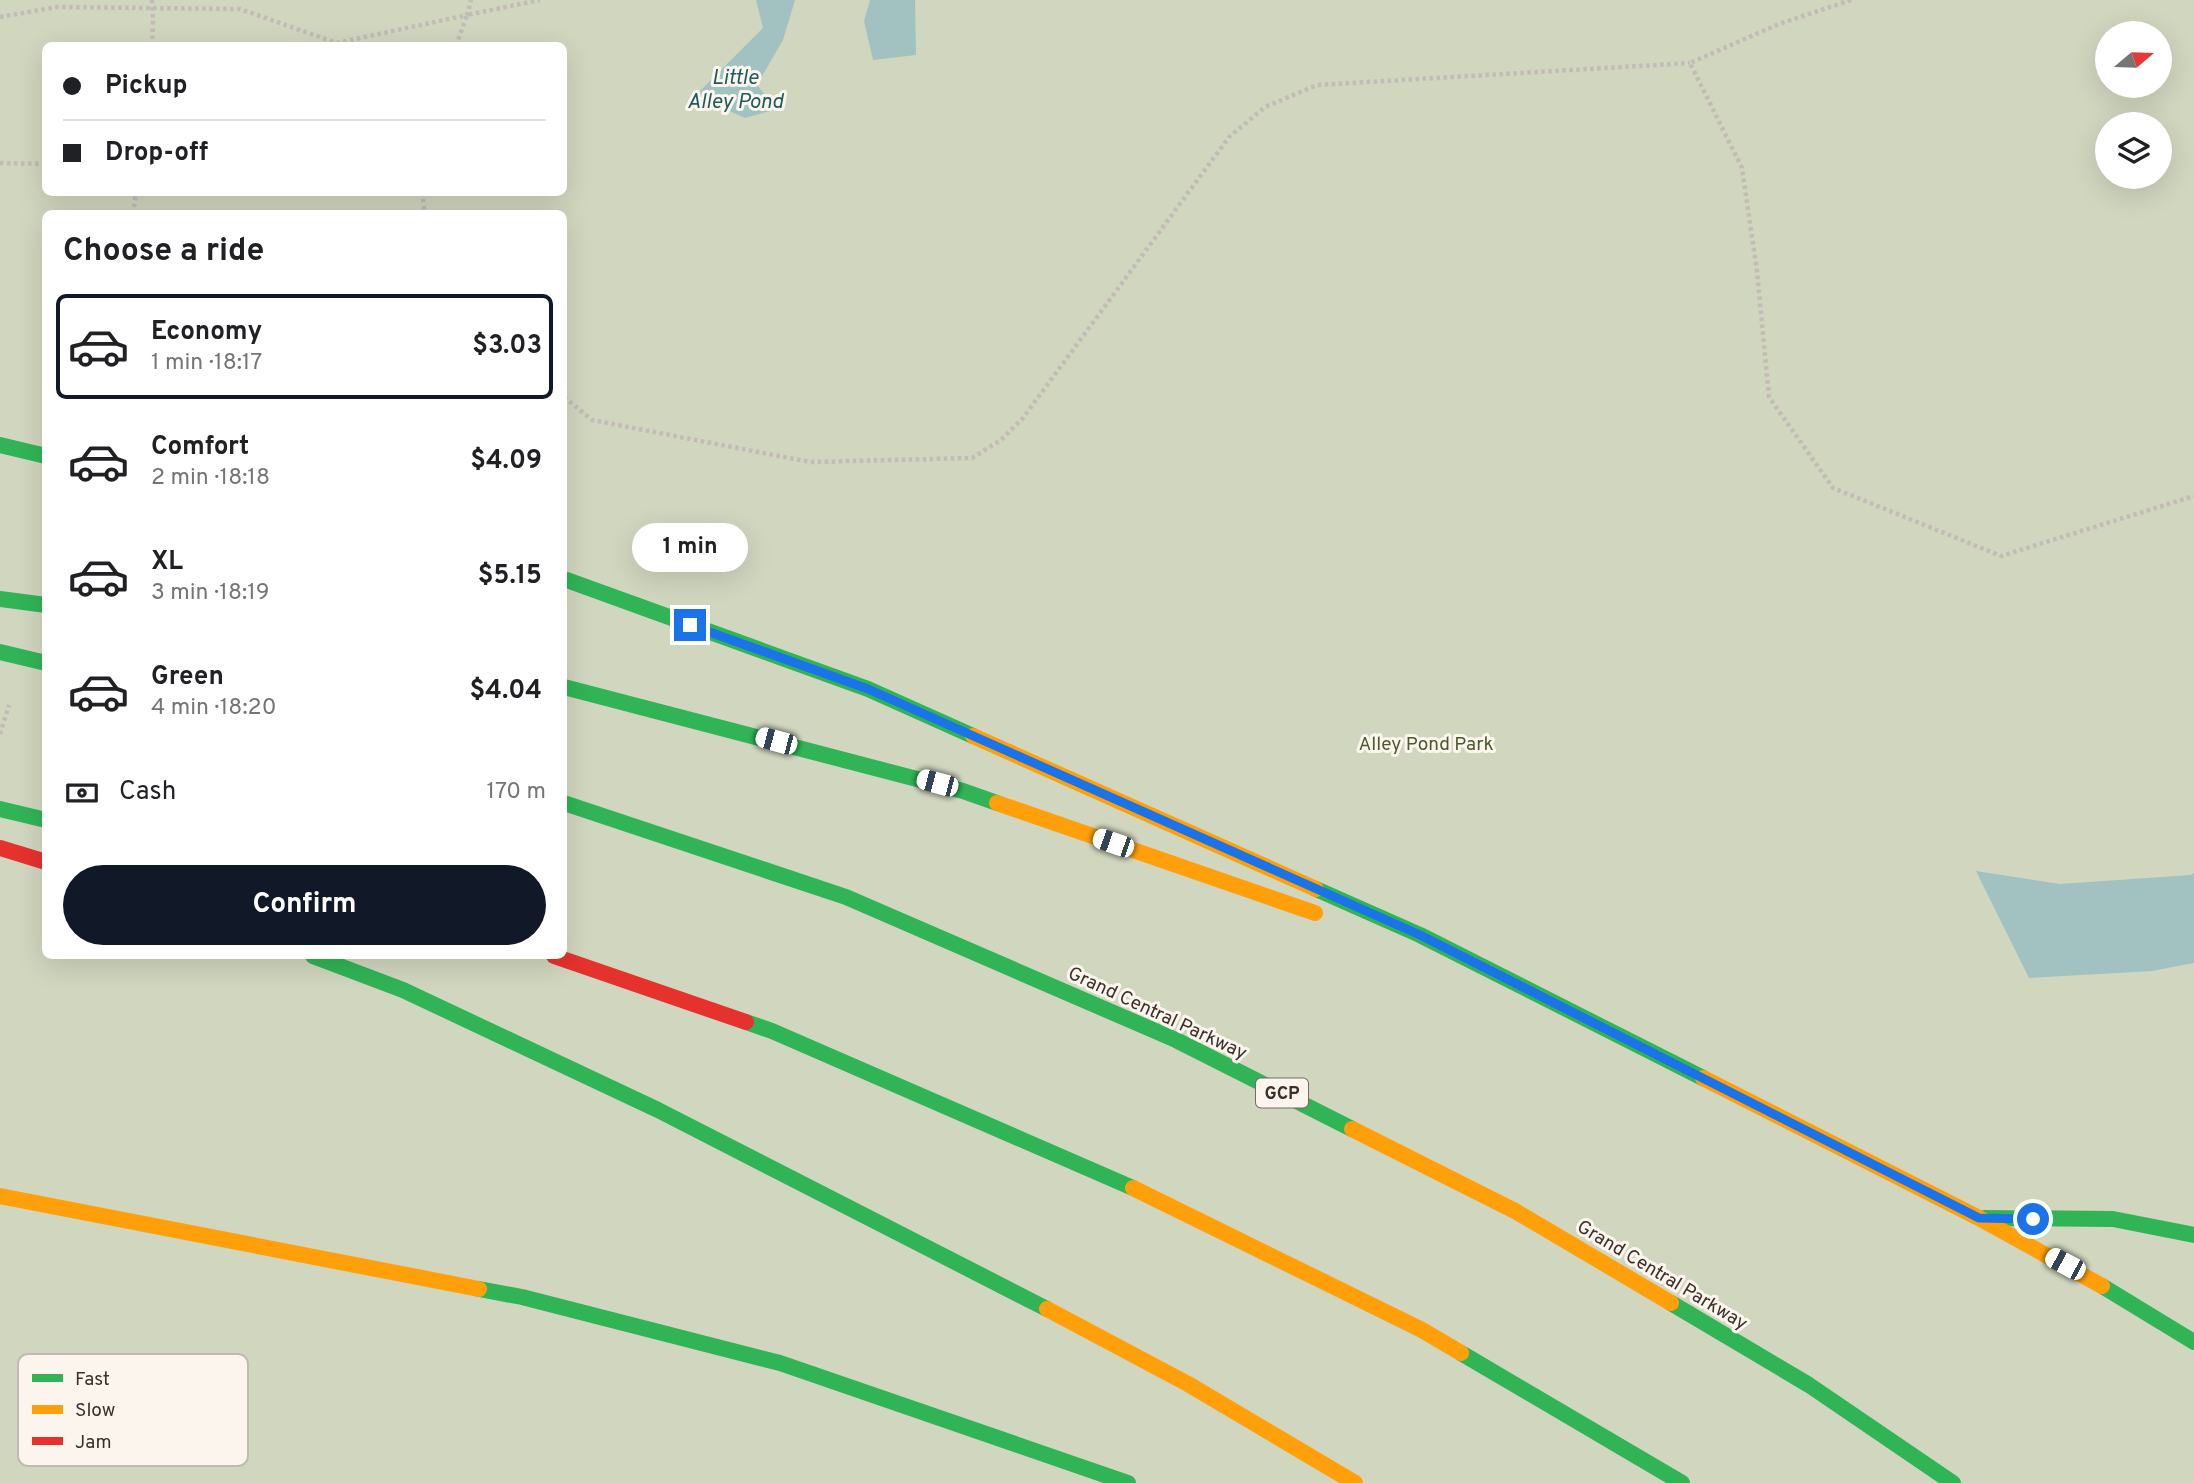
<!DOCTYPE html>
<html lang="en">
<head>
<meta charset="utf-8">
<style>
	:root { --surface:#fff; --page:#f6f6f6; --text:#202124; --muted:#757577; --line:#e0e0e0; --accent:#111827 }
	body { margin:0; font-family:Overpass,sans-serif; background:var(--page); color:var(--text); height:100vh; display:flex; flex-direction:column; font-size:26px; white-space:nowrap }
	* { box-sizing:border-box; margin:0 }
	p { font-size:23px; color:var(--muted) }
	.icon { flex:none; width:38px; height:38px; fill:none; stroke:currentColor; stroke-width:2; stroke-linecap:round; stroke-linejoin:round }
	.map { position:relative; flex:1; overflow:hidden }
	.sheet { position:absolute; left:42px; top:210px; width:525px; height:749px; display:flex; flex-direction:column; background:var(--surface); border-radius:10px; box-shadow:0 7px 28px #0002 }
	.sheet>* { flex:none }
	.banner { position:absolute; left:42px; top:42px; width:525px; height:154px; border-radius:10px; box-shadow:0 7px 28px #0002; display:grid; align-content:center; height:154px; padding:0 21px; background:var(--surface) }
	.needle { width:46px; rotate:71deg }
	.buttons { position:absolute; left:2095px; top:21px; display:grid; gap:14px }
	.buttons a { display:grid; place-items:center; width:77px; height:77px; border-radius:50%; background:var(--surface); box-shadow:0 7px 28px #0002; font-size:35px }
	.end { position:absolute; width:32px; height:32px; margin:-16px; border:9px solid #1a73e8; background:#fff; box-shadow:0 0 0 4px #fff }
	.from { border-radius:50% }
	.bubble { position:absolute; height:49px; border-radius:24px; background:var(--surface); box-shadow:0 7px 28px #0002; font-size:23px; font-weight:700; line-height:49px; text-align:center }
	.car { position:absolute; width:21px; height:42px; margin:-21px -10px; border-radius:9px; box-shadow:0 0 5px 2px #0007; background:linear-gradient(#fff 24%,#345 0 40%,#fff 0 76%,#345 0 86%,#fff 0) }
	.banner b { display:flex; align-items:center; gap:24px; height:66px; font-size:26px }
	.banner b+b { border-top:2px solid var(--line) }
	.banner i { width:18px; height:18px; background:var(--text) }
	ul { padding:0; list-style:none }
	li { display:flex; align-items:center; gap:21px; height:105px; margin:0 14px 10px; padding:0 7px; border:4px solid transparent; border-radius:10px }
	li div { flex:1 }
	li b { display:block; font-size:26px }
	li em { font-style:normal; font-weight:700 }
	li.current { border-color:var(--accent) }
	li>.icon { width:63px; height:63px; stroke-width:1.5 }
	h2 { padding:0 21px; font-size:32px; line-height:84px }
	.pay { display:flex; align-items:center; gap:18px; height:77px; padding:0 21px; font-size:26px }
	.pay p { margin-inline-start:auto }
	.button { display:flex; gap:14px; margin-top:auto; padding:14px 21px }
	.button a { flex:1; height:80px; border-radius:42px; background:var(--accent); color:#fff; font-size:28px; font-weight:700; line-height:80px; text-align:center }
	.map>svg:first-child { display:block }
	.green { fill:#d1d6bf; fill-rule:evenodd }
	.water { fill:#a1c2c1 }
	.lines { fill:none; stroke-linecap:round; stroke-linejoin:round }
	.path { stroke:#c2bbb6; stroke-width:4.5; stroke-dasharray:3.5 3.5; stroke-linecap:butt }
	.fast { stroke:#30b455; stroke-width:16 }
	.slow { stroke:#ff9f0a; stroke-width:16 }
	.jam { stroke:#e5322d; stroke-width:16 }
	.path-bridge { stroke:#c2bbb6; stroke-width:4.5; stroke-dasharray:3.5 3.5; stroke-linecap:butt }
	.fast-bridge { stroke:#30b455; stroke-width:16 }
	.route { stroke:#1a73e8; stroke-width:9 }
	.labels { text-anchor:middle; stroke-width:6; stroke-linejoin:round; paint-order:stroke }
	.shield { fill:#fbf5ee; stroke:#756b66; stroke-width:2 }
	.shield-label { font-size:18px; font-weight:bold; fill:#3b302b }
	.park-label { font-size:19px; fill:#4a5a2e; stroke:#fbf5ee }
	.street-label { font-size:19px; fill:#3b302b; stroke:#fbf5ee }
	.water-label { font-size:21px; font-style:italic; fill:#1f5a5e; stroke:#fbf5ee }
	.key { fill:#fbf5ee; stroke:#c1bab4; stroke-width:2 }
	.key-label { font-size:19px; fill:#3b302b }
</style>
</head>
<body>
<div class="map">
<svg width="2194" height="1483" viewBox="0 0 2194 1483">
	<rect width="100%" height="100%" fill="#f0ebe5"/>
	<!-- green -->
	<path class="green" d="M0,0H2194V1483H0ZM2107,33H2160V86H2107ZM46,46H564V192H46ZM2107,124H2160V177H2107ZM46,214H564V956H46Z"/>
	<!-- water -->
	<g class="water">
		<polygon points="756,0 795,0 783,40 757,85 777,109 745,118 695,96 763,28"/>
		<polygon points="870,0 915,0 916,55 873,60 864,21"/>
		<polygon points="1976,871 2060,884 2191,875 2194,873 2194,963 2152,971 2029,978"/>
	</g>
	<g class="lines">
		<!-- path -->
		<g class="path">
			<polyline points="1851,0 1779,24 1690,63 1742,168 1757,271 1769,397 1833,488 2001,556 2194,496"/>
			<polyline points="0,17 57,7 240,9 337,43 467,15 471,0"/>
			<polyline points="152,46 153,25"/>
			<polyline points="456,46 467,15 540,0"/>
			<polyline points="0,163 46,164"/>
			<polyline points="422,192 425,214"/>
			<polyline points="133,214 136,192"/>
			<polyline points="564,397 592,420 810,462 972,458 1001,440 1023,418 1229,137 1265,107 1317,85 1690,63"/>
			<polyline points="0,734 9,705"/>
		</g>
		<!-- fast -->
		<g class="fast">
			<polyline points="0,445 46,456"/>
			<polyline points="564,579 868,689 973,736"/>
			<polyline points="564,687 963,791 997,803"/>
			<polyline points="564,803 846,897 1176,1040 1352,1129"/>
			<polyline points="0,809 46,820"/>
			<polyline points="1316,889 1420,935 1703,1078"/>
			<polyline points="313,956 403,990 658,1110 1047,1309"/>
			<polyline points="746,1022 772,1031 1133,1188"/>
			<polyline points="1984,1218 2113,1219 2194,1235"/>
			<polyline points="2102,1286 2194,1342"/>
			<polyline points="479,1289 522,1297 780,1363 1128,1483"/>
			<polyline points="1671,1303 1809,1385 1953,1483"/>
			<polyline points="1461,1353 1682,1483"/>
		</g>
		<!-- slow -->
		<g class="slow">
			<polyline points="973,736 1316,889"/>
			<polyline points="997,803 1315,913"/>
			<polyline points="1703,1078 1979,1218 2102,1286"/>
			<polyline points="1352,1129 1515,1211 1671,1303"/>
			<polyline points="1133,1188 1422,1330 1461,1353"/>
			<polyline points="0,1196 479,1289"/>
			<polyline points="1047,1309 1188,1384 1355,1483"/>
		</g>
		<!-- jam -->
		<g class="jam">
			<polyline points="0,848 46,862"/>
			<polyline points="554,956 746,1022"/>
		</g>
		<!-- path-bridge -->
		<polyline class="path-bridge" points="152,0 153,25"/>
		<!-- fast-bridge -->
		<g class="fast-bridge">
			<polyline points="0,599 46,605"/>
			<polyline points="0,652 46,663"/>
		</g>
	</g>
	<g class="lines">
		<!-- route -->
		<polyline class="route" points="690,625 868,689 1420,935 1979,1218 2033,1219"/>
	</g>
	<g class="labels">
		<!-- shield labels -->
		<rect class="shield" x="1256" y="1078.5" width="52" height="29" rx="5"/>
		<g class="shield-label">
			<text x="1282" y="1099">GCP</text>
		</g>
		<!-- park labels -->
		<g class="park-label">
			<text x="1426" y="750">Alley Pond Park</text>
		</g>
		<!-- street labels -->
		<g class="street-label">
			<text transform="translate(1158 1012) rotate(25)" y="7">Grand Central Parkway</text>
			<text transform="translate(1663 1274) rotate(31)" y="7">Grand Central Parkway</text>
		</g>
		<!-- water labels -->
		<g class="water-label">
			<text x="735" y="84">Little<tspan x="735" dy="24">Alley Pond</tspan></text>
		</g>
	</g>
	<!-- legend -->
	<rect x="18" y="1354" width="230" height="112" rx="10" class="key"/>
	<rect x="32" y="1374" width="31" height="8" fill="#30b455"/>
	<rect x="32" y="1405" width="31" height="9" fill="#ff9f0a"/>
	<rect x="32" y="1437" width="31" height="8" fill="#e5322d"/>
	<g class="key-label">
		<text x="75" y="1385">Fast</text>
		<text x="75" y="1416">Slow</text>
		<text x="75" y="1448">Jam</text>
	</g>
</svg>
<div class="buttons">
<a><svg class="needle" viewBox="-14 -14 28 28"><path d="M0-13l5 13h-10z" fill="#e53935"/><path d="M0 13l5-13h-10z" fill="#757577"/></svg></a>
<a><svg class="icon" aria-label="layers" viewBox="0 0 24 24"><path d="M12 4l9 5-9 5-9-5zM3 14l9 5 9-5"/></svg></a>
</div>
<i class="end from" style="left:2033px;top:1219px"></i>
<i class="end" style="left:690px;top:625px"></i>
<div class="bubble" style="left:632px;top:523px;width:116px">1 min</div>
<i class="car" style="left:776px;top:741px;rotate:285deg"></i>
<i class="car" style="left:937px;top:783px;rotate:285deg"></i>
<i class="car" style="left:1113px;top:843px;rotate:289deg"></i>
<i class="car" style="left:2065px;top:1264px;rotate:298deg"></i>
<div class="banner">
<b><i class="from"></i>Pickup</b>
<b><i></i>Drop-off</b>
</div>
<section class="sheet">
<h2>Choose a ride</h2>
<ul>
<li class="current"><svg class="icon" aria-label="car" viewBox="0 0 24 24"><path d="M5 17H2v-5l4-1 3-4h7l3 4 3 1v5h-3M9 17h6M6 11h13"/><circle cx="7" cy="17" r="2"/><circle cx="17" cy="17" r="2"/></svg><div><b>Economy</b><p>1 min · 18:17</p></div><em>$3.03</em></li>
<li><svg class="icon" aria-label="car" viewBox="0 0 24 24"><path d="M5 17H2v-5l4-1 3-4h7l3 4 3 1v5h-3M9 17h6M6 11h13"/><circle cx="7" cy="17" r="2"/><circle cx="17" cy="17" r="2"/></svg><div><b>Comfort</b><p>2 min · 18:18</p></div><em>$4.09</em></li>
<li><svg class="icon" aria-label="car" viewBox="0 0 24 24"><path d="M5 17H2v-5l4-1 3-4h7l3 4 3 1v5h-3M9 17h6M6 11h13"/><circle cx="7" cy="17" r="2"/><circle cx="17" cy="17" r="2"/></svg><div><b>XL</b><p>3 min · 18:19</p></div><em>$5.15</em></li>
<li><svg class="icon" aria-label="car" viewBox="0 0 24 24"><path d="M5 17H2v-5l4-1 3-4h7l3 4 3 1v5h-3M9 17h6M6 11h13"/><circle cx="7" cy="17" r="2"/><circle cx="17" cy="17" r="2"/></svg><div><b>Green</b><p>4 min · 18:20</p></div><em>$4.04</em></li>
</ul>
<div class="pay"><svg class="icon" aria-label="cash" viewBox="0 0 24 24"><path d="M3 7h18v10H3z"/><circle cx="12" cy="12" r="2"/></svg>Cash<p>170 m</p></div>
<div class="button"><a>Confirm</a></div>
</section>
</div>
</body>
</html>
